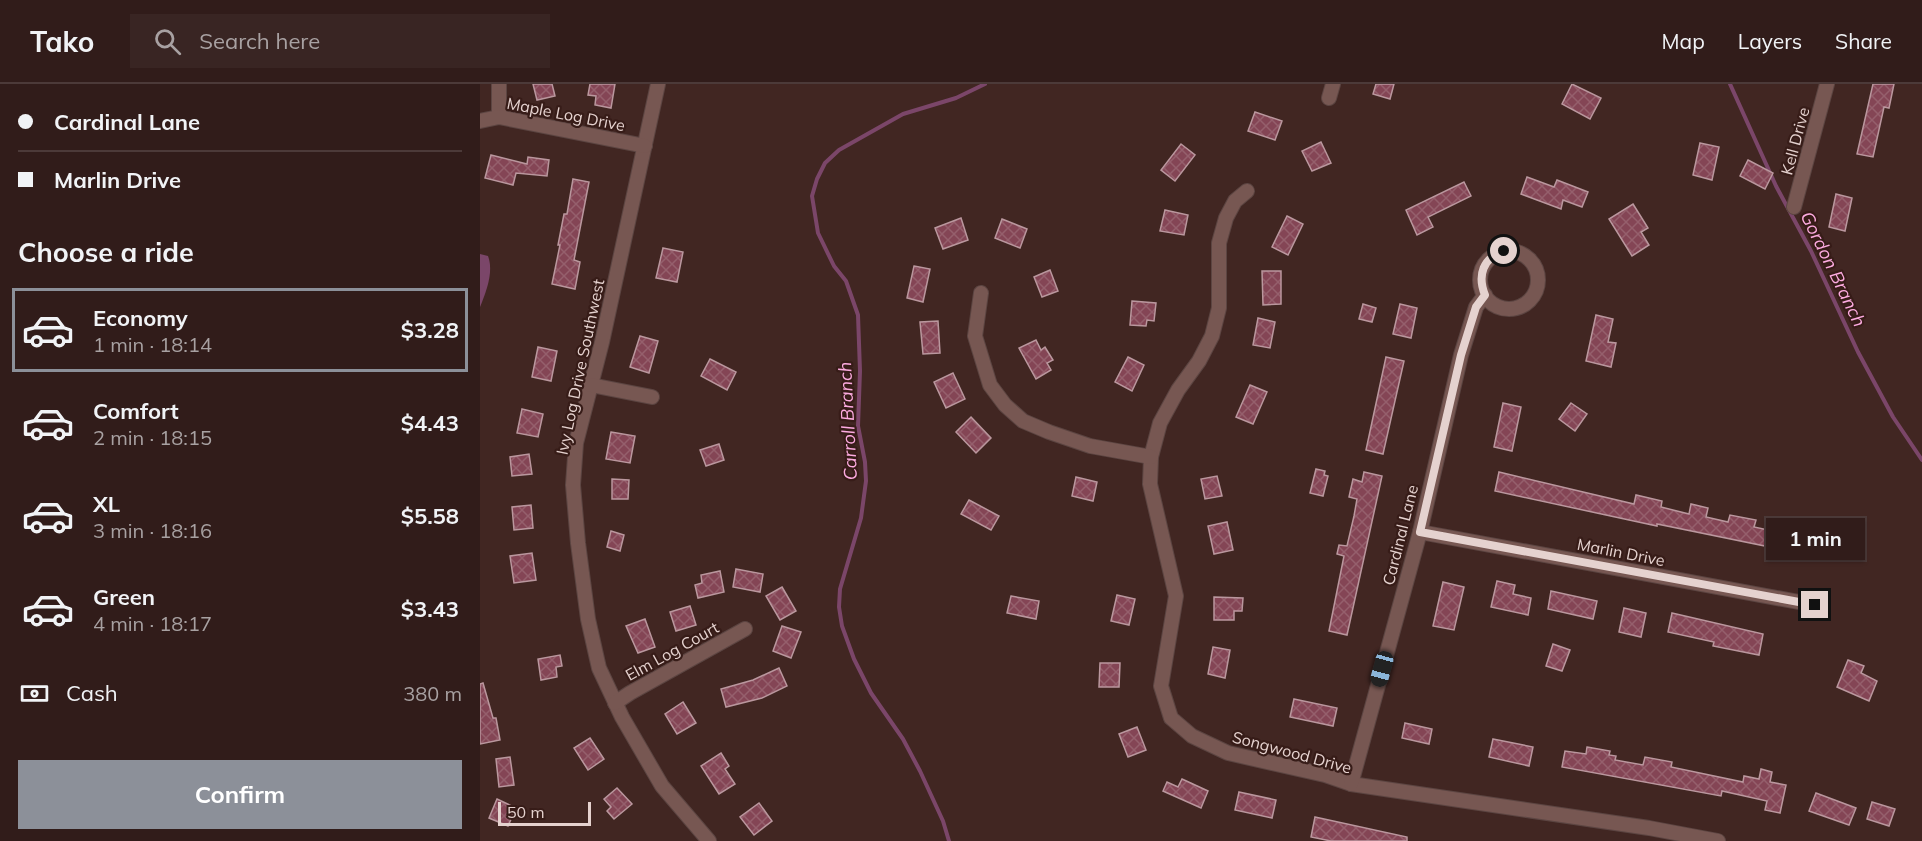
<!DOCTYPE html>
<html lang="en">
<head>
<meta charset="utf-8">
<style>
	:root { --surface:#311c1a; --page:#392523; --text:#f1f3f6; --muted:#a8a1a2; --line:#4c3a39; --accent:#8c9099 }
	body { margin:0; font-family:Mulish,sans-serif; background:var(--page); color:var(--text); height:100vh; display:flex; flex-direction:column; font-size:22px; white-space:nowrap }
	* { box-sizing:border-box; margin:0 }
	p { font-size:20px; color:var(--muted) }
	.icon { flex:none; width:33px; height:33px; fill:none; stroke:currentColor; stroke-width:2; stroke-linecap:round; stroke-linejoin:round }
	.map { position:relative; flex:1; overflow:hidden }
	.details { display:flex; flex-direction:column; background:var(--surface); width:480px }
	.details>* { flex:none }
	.top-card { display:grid; align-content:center; height:132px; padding:0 18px; background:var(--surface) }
	.scale { position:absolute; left:18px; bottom:15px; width:93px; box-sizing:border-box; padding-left:6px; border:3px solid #e5d2cf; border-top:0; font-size:16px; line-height:21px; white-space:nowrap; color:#e5d2cf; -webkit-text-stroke:4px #371c18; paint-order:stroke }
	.end { position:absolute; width:27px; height:27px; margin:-14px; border:8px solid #e5d2cf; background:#111; box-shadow:0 0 0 3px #111 }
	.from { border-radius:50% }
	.bubble { position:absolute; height:42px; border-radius:0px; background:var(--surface); box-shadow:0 2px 4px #0004,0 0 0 2px var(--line); font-size:20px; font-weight:700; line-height:42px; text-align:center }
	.car { position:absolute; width:18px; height:36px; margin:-18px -9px; border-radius:8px; box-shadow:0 0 4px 2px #0007; background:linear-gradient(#222 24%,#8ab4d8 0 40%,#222 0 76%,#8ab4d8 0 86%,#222 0) }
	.top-card b { display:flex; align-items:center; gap:21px; height:57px; font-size:22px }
	.top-card b+b { border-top:2px solid var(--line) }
	.top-card i { width:15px; height:15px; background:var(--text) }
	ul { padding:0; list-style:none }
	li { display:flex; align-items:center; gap:18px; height:84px; margin:0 12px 9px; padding:0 6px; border:3px solid transparent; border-radius:0px }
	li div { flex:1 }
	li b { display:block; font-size:22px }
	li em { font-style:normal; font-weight:700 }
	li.selected { border-color:var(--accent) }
	li>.icon { width:54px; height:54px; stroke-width:1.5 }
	h2 { padding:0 18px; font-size:27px; line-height:72px }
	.pay { display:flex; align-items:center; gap:15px; height:66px; padding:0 18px; font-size:22px }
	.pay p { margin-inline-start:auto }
	.primary-button { display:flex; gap:12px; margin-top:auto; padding:12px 18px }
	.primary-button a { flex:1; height:69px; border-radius:0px; background:var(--accent); color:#fff; font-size:24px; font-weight:700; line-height:69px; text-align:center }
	header { display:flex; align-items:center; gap:36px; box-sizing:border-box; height:84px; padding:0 30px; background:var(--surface); border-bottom:2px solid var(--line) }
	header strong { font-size:28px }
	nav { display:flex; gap:33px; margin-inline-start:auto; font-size:21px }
	.search { width:420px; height:54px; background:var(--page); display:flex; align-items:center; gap:15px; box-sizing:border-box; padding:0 21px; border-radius:0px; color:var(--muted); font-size:22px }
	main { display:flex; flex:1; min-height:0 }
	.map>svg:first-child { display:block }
	.water { fill:#7b4669 }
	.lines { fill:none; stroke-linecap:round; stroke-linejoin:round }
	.stream { stroke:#7b4669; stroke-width:4 }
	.building { fill:url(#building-cross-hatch); stroke:#ba979e; stroke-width:1.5 }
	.street-casing { stroke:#5c4542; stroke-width:16 }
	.street { stroke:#775752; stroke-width:14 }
	.route { stroke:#e5d2cf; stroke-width:8 }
	.labels { text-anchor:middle; stroke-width:4.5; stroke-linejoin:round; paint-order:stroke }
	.street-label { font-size:16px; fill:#e5d2cf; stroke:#371c18 }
	.water-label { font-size:18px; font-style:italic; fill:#fdabe0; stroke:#371c18 }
</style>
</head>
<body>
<header>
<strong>Tako</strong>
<div class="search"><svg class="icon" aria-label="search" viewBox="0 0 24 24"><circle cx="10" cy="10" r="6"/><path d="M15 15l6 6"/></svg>Search here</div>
<nav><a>Map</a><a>Layers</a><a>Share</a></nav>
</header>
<main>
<section class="details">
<div class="top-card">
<b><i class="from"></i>Cardinal Lane</b>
<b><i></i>Marlin Drive</b>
</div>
<h2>Choose a ride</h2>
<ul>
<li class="selected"><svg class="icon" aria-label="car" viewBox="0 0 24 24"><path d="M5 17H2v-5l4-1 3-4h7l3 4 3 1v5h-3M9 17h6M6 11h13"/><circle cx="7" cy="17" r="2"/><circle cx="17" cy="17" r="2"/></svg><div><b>Economy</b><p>1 min · 18:14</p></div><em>$3.28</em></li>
<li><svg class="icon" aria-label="car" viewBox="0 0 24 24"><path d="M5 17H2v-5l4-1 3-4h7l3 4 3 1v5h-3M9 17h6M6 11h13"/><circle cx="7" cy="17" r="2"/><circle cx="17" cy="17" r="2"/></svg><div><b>Comfort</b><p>2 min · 18:15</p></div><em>$4.43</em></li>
<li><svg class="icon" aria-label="car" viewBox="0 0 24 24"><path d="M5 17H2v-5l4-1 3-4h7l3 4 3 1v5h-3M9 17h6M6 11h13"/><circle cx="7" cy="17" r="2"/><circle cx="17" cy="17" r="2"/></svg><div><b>XL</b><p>3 min · 18:16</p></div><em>$5.58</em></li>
<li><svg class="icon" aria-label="car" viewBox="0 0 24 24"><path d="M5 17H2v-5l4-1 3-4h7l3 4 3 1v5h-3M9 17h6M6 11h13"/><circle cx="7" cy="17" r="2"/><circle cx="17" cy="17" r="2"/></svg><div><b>Green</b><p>4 min · 18:17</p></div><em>$3.43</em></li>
</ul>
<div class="pay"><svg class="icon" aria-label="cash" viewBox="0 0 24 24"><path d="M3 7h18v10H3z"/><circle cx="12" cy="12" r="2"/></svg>Cash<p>380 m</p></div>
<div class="primary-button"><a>Confirm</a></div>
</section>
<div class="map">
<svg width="1442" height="757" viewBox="0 0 1442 757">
	<defs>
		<pattern id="building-cross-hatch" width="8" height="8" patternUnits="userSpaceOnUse" patternTransform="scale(1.5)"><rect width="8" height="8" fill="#844555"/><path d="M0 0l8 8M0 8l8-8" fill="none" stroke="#955f6c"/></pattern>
	</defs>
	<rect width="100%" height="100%" fill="#412622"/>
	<!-- water -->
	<path class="water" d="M0,170L8,172C14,188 6,208 0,223Z"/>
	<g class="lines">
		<!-- stream -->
		<g class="stream">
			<polyline points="1250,0 1296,102 1331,167 1378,268 1413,333 1442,376"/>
			<polyline points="469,757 463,737 440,687 423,655 391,609 374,575 362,542 359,523 360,505 381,434 386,397 385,378 378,342 380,287 378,231 366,197 354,182 338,149 332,112 337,95 345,79 359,66 423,30 476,14 505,0"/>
		</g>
	</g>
	<!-- building -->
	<g class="building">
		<polygon points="53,0 72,0 75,12 57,16"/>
		<polygon points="110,0 135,0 131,24 115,21 116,12 108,11"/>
		<polygon points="896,0 914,0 910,15 893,10"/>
		<polygon points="1092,0 1121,14 1110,35 1082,20"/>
		<polygon points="1393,0 1414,0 1409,24 1404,23 1393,73 1377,70"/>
		<polygon points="775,28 802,37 795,56 768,47"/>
		<polygon points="841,58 851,79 832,87 822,67"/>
		<polygon points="1220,59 1239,63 1232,96 1213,91"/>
		<polygon points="701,60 715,71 695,97 681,86"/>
		<polygon points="11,71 47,80 48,73 69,76 67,92 36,89 33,101 5,94"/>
		<polygon points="1268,76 1293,89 1285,105 1260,92"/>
		<polygon points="1047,93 1074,103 1077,96 1108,108 1102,123 1083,116 1081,125 1041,110"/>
		<polygon points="93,95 109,98 94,176 100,178 95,205 72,200 80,161 78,161 84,130 87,130"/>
		<polygon points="984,98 991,112 948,133 953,143 937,151 926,126"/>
		<polygon points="1356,110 1372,114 1365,147 1349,143"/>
		<polygon points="1153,120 1168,144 1161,148 1169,161 1152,172 1129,135"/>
		<polygon points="685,126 708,131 704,151 680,147"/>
		<polygon points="807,132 823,140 808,171 792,163"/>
		<polygon points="481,134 488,156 463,165 455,144"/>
		<polygon points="522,135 547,145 540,164 515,154"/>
		<polygon points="183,164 203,168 197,198 176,194"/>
		<polygon points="434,182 450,185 443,218 427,214"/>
		<polygon points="570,186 578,207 562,213 554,193"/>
		<polygon points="782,187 801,187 801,220 783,221"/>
		<polygon points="652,217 676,219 674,237 667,236 666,242 650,241"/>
		<polygon points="883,220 896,224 892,238 879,235"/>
		<polygon points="920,220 937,224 931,254 913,250"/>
		<polygon points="1116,231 1133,235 1128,258 1136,259 1131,283 1106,277"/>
		<polygon points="778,234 795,238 790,264 773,261"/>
		<polygon points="458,237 460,269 443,270 440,238"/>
		<polygon points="160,252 178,257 169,289 150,283"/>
		<polygon points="556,256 561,266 565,263 573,276 567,279 571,286 556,295 539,264"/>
		<polygon points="58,263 77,267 71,297 52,293"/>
		<polygon points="648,273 664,281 652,307 635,298"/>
		<polygon points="906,273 924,277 903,370 886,366"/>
		<polygon points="230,275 256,288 247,306 221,292"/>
		<polygon points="473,289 485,315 466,324 454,298"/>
		<polygon points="770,301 787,308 773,340 756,333"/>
		<polygon points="1023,319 1041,323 1032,367 1014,363"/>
		<polygon points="1091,319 1107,330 1095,347 1079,335"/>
		<polygon points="42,325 63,330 58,353 37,349"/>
		<polygon points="491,333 511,354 496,369 476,348"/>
		<polygon points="131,348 155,352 150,379 126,375"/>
		<polygon points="239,360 244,376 226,382 220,366"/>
		<polygon points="49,370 52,390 32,392 30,373"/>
		<polygon points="836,385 845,387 844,391 848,392 843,412 830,409"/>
		<polygon points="884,388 902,392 867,551 849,547 864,472 857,470 859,461 867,462 874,432 877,415 869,413 873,395 882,398"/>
		<polygon points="1019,388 1154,420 1156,411 1182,417 1181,423 1209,430 1211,420 1228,424 1226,433 1248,438 1250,431 1276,436 1274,443 1293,447 1290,463 1177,440 1177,442 1015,407"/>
		<polygon points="737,392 742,412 725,415 721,395"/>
		<polygon points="596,393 617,398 613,417 592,412"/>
		<polygon points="132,395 149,396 148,415 132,415"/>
		<polygon points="489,416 519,432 511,446 481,430"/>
		<polygon points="51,421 53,444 34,446 32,423"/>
		<polygon points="747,438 753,466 734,470 728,442"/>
		<polygon points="1315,445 1352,453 1349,471 1311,463"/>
		<polygon points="131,447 144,451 140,467 127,463"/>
		<polygon points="52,469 56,496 34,499 30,472"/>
		<polygon points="256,485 283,490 280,508 253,503"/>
		<polygon points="240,487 244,508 218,514 215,501 222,499 221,491"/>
		<polygon points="1017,497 1035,501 1033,510 1051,514 1048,531 1011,523"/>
		<polygon points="963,498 984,503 974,546 953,542"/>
		<polygon points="302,503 316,527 300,536 286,512"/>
		<polygon points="1071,507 1117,517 1113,535 1068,525"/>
		<polygon points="637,511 655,515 649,541 631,537"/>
		<polygon points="531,512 559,517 556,535 527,529"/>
		<polygon points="734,513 763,514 762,527 754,527 754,536 734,536"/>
		<polygon points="210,522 216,541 196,547 190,528"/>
		<polygon points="1144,524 1166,529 1161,553 1139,548"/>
		<polygon points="1192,529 1283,550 1279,571 1233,562 1234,558 1188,548"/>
		<polygon points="165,535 175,563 158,569 146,542"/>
		<polygon points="302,542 321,548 311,574 293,567"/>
		<polygon points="1073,560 1090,566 1082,587 1066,582"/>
		<polygon points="733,563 750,566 745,594 728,590"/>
		<polygon points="80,571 82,582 76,583 77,593 61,596 58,575"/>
		<polygon points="1368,576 1384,582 1381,589 1397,597 1389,617 1357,603"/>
		<polygon points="620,579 640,579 639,603 619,603"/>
		<polygon points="299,584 307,602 282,614 246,623 241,605 273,596"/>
		<polygon points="3,599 13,634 16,634 20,656 0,660 0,600"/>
		<polygon points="814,615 857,624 853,642 810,633"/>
		<polygon points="203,618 216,639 197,650 185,630"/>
		<polygon points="925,639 952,645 949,660 922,654"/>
		<polygon points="657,643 666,666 648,673 639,650"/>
		<polygon points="110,654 124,675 108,686 94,664"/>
		<polygon points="1013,655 1053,663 1049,682 1009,673"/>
		<polygon points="1107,663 1130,667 1129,671 1136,672 1135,676 1163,681 1165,673 1192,678 1191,683 1263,698 1264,692 1279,695 1281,685 1292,688 1290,698 1306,701 1300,729 1285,726 1287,717 1242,707 1241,712 1082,683 1085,667 1106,670"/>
		<polygon points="241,669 249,682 245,685 255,700 239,710 221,682"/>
		<polygon points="30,673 34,701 19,703 16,675"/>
		<polygon points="702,695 728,707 721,724 683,707 687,698 698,703"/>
		<polygon points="137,704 152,720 134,735 127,727 131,723 124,715"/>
		<polygon points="759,708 796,716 792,734 755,726"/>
		<polygon points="1336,709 1376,724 1369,741 1329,727"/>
		<polygon points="17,715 36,724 28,742 9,734"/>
		<polygon points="1392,718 1415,725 1409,742 1387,735"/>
		<polygon points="279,719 292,737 274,751 260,733"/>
		<polygon points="835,733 927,753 927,757 851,757 831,753"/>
	</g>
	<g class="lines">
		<!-- street casing -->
		<g class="street-casing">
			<g id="street">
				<polyline points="19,0 19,33"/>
				<polyline points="178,0 122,258 96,359 93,401 98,459 108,535 119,584 142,633 182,702 229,757"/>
				<polyline points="849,14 853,0"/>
				<polyline points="0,37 19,33 165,62"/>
				<polyline points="767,107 755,117 746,134 739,159 739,224 732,252 719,277 698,306 680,339 671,373 670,400 696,512 681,602 691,634 712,652 748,669 845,691 871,700 1169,744 1238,757"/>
				<polyline points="1314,123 1347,0"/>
				<circle cx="1029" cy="196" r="29"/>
				<polyline points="501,209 495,252 510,301 525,321 543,337 569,348 610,362 671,373"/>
				<polyline points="111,301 172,313"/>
				<polyline points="940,448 1335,521"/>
				<polyline points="135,619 150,609 265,545"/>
				<polyline points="871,700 940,448 981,271 996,223 1005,211"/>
			</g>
		</g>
		<!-- street -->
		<use href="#street" class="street"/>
	</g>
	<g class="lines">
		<!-- route -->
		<path class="route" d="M1024,167C1003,174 997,191 1005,211L996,223L981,271L940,448L1335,521"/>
	</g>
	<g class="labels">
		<!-- street labels -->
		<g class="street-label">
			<text transform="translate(86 30) rotate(11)" y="6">Maple Log Drive</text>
			<text transform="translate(1315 57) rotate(-75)" y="6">Kell Drive</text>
			<text transform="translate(100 283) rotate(-78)" y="6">Ivy Log Drive Southwest</text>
			<text transform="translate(920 451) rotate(-76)" y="6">Cardinal Lane</text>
			<text transform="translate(1141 468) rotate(11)" y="6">Marlin Drive</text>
			<text transform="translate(192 567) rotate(-29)" y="6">Elm Log Court</text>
			<text transform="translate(812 668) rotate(15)" y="6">Songwood Drive</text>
		</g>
		<!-- water labels -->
		<g class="water-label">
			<text transform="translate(1353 185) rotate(64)" y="6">Gordon Branch</text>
			<text transform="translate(368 337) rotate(-93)" y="6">Carroll Branch</text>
		</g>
	</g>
</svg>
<div class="scale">50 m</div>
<i class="end from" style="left:1024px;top:167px"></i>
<i class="end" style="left:1335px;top:521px"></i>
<div class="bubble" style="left:1286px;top:434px;width:99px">1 min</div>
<i class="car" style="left:902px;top:585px;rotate:195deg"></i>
</div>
</main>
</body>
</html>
